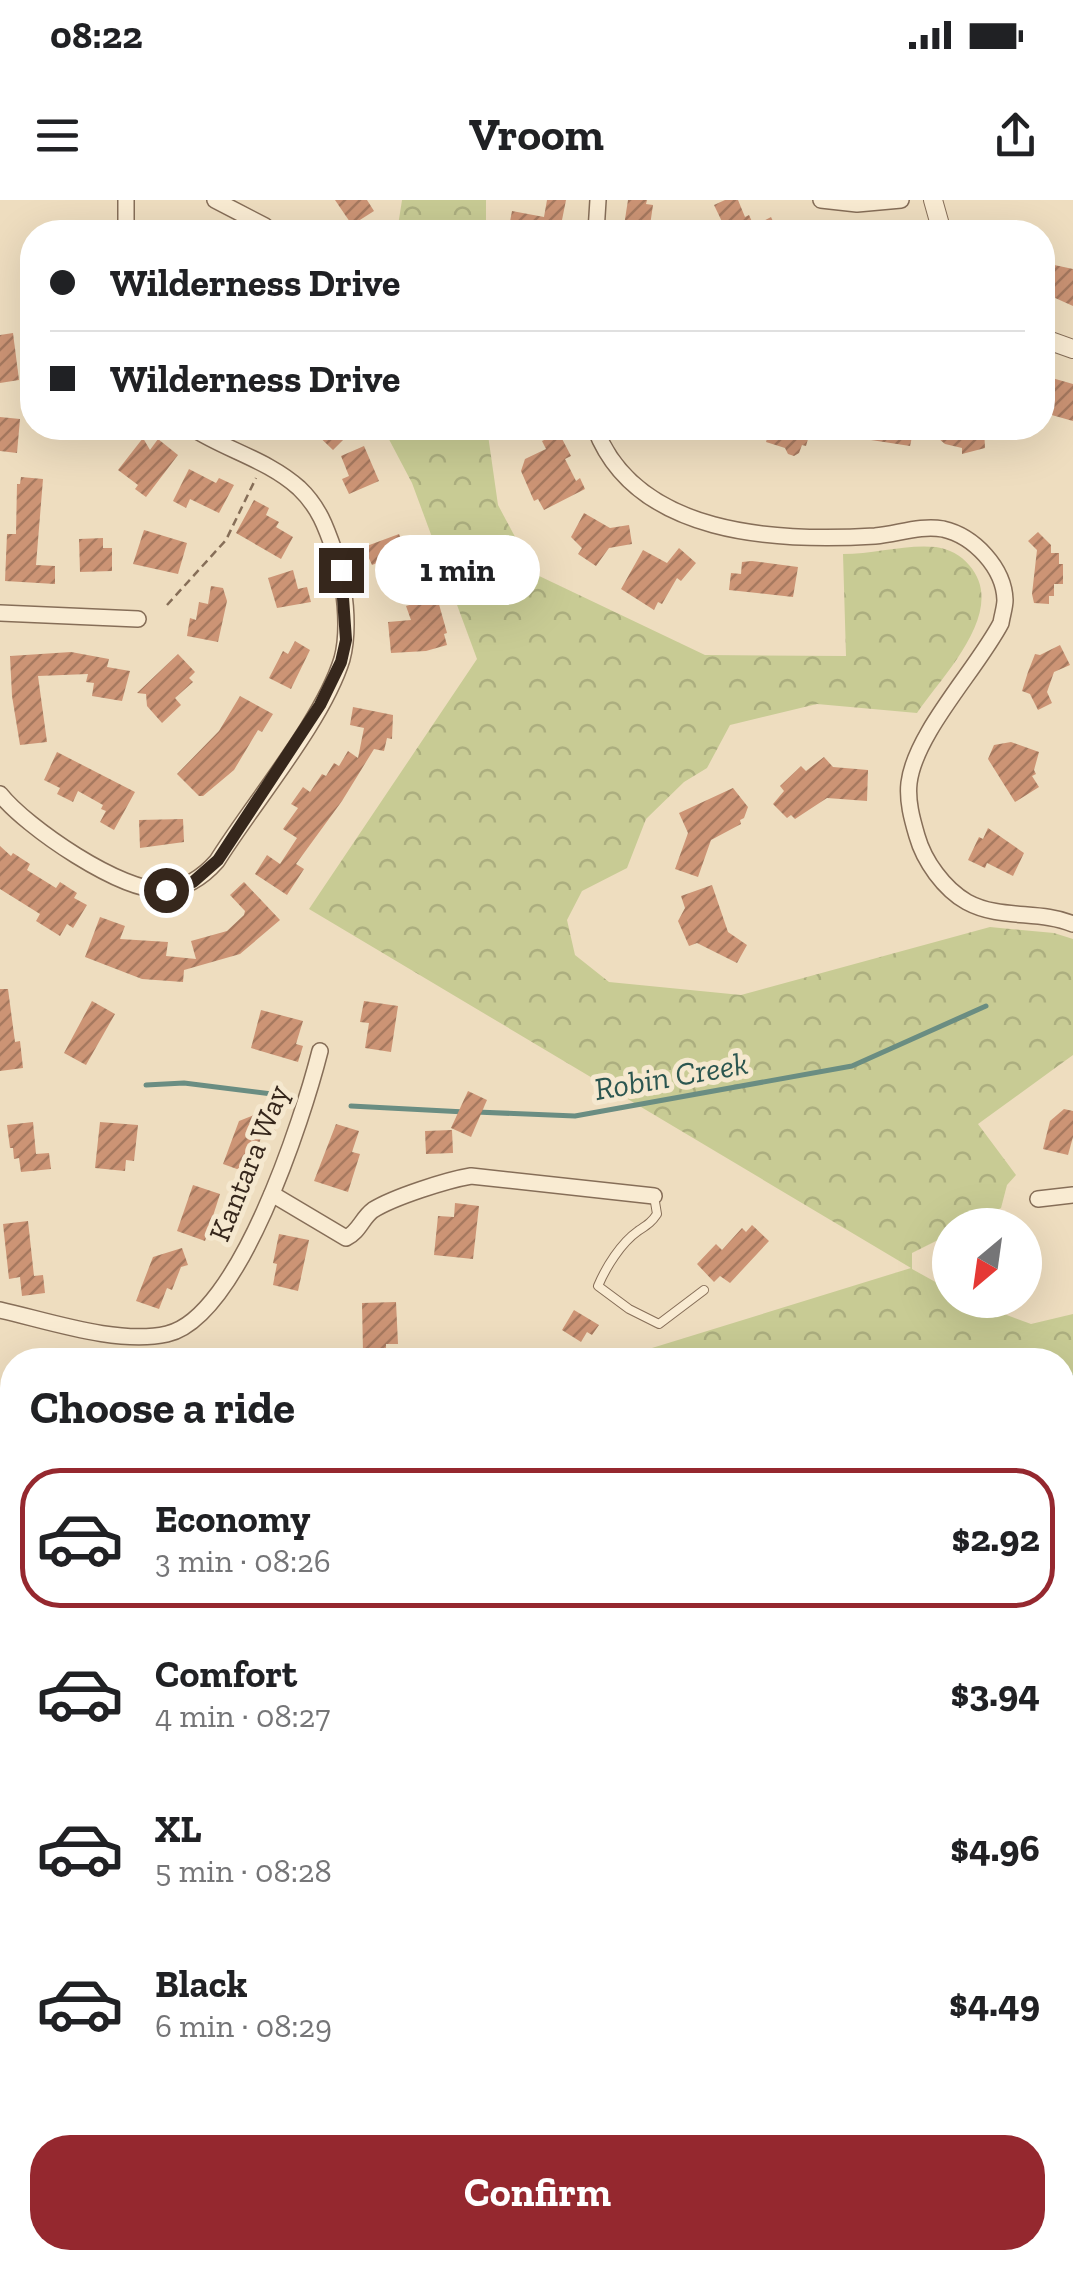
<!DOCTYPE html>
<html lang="en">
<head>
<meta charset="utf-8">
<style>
	:root { --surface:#fff; --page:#f2f2f2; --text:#202124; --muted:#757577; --line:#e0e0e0; --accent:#95282f }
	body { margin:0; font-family:"Zilla Slab",serif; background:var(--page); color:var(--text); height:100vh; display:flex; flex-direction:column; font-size:38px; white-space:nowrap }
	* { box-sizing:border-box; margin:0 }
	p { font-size:32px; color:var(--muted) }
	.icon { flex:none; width:55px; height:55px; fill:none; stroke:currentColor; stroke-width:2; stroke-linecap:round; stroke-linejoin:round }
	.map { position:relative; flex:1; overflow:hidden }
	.panel { position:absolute; left:0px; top:1148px; width:1075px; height:922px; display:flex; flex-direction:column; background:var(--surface); border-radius:40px 40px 0 0; box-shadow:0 10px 40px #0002 }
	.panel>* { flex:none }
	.top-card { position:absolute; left:20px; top:20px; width:1035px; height:220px; border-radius:40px; box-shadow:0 10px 40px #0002; display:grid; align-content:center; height:220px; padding:0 30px; background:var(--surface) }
	.needle { width:65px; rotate:209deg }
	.controls { position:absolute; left:932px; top:1008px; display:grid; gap:20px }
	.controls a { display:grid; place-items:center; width:110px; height:110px; border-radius:50%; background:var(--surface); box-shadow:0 10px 40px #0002; font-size:50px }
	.end { position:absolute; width:45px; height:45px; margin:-22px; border:12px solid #36271c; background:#fff; box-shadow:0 0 0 5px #fff }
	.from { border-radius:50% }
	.bubble { position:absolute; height:70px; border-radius:35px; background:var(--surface); box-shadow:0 10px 40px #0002; font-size:32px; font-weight:800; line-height:70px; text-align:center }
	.top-card b { display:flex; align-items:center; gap:35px; height:95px; font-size:38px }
	.top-card b+b { border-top:2px solid var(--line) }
	.top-card i { width:25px; height:25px; background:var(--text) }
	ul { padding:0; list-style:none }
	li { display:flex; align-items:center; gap:30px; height:140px; margin:0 20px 15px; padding:0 10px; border:5px solid transparent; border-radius:40px }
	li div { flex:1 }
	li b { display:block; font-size:38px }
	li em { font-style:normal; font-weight:800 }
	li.on { border-color:var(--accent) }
	li>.icon { width:90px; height:90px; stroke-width:1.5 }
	h2 { padding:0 30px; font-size:45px; line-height:120px }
	.cta { display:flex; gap:20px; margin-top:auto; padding:20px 30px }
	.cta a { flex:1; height:115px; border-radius:40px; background:var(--accent); color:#fff; font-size:40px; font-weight:800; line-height:115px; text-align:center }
	.status { display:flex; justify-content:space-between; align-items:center; height:70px; padding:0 50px; background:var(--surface); direction:ltr }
	.status svg { height:28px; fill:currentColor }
	header { display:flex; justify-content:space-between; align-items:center; height:130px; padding:0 30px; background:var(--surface); font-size:45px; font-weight:800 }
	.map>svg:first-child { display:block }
	.forest { fill:url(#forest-crowns) }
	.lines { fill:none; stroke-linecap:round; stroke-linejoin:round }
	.stream { stroke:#6a8d82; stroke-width:5 }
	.building { fill:url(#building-hatch) }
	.service-casing { stroke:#866e58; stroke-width:10 }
	.minor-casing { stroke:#866e58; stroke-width:18 }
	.tertiary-casing { stroke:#866e58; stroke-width:20 }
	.path { stroke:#866e58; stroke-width:2.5; stroke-dasharray:8 5; stroke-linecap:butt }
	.service { stroke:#f9ebd2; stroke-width:8 }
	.minor { stroke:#f9ebd2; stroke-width:15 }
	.tertiary { stroke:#f9ebd2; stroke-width:18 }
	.route { stroke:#36271c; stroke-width:12 }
	.labels { text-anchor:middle; stroke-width:10; stroke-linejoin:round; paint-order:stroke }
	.street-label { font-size:30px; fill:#36271c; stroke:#f5e8cf }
	.water-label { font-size:32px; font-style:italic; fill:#2b5650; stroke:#f5e8cf }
</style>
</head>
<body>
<div class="status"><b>08:22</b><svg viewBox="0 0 49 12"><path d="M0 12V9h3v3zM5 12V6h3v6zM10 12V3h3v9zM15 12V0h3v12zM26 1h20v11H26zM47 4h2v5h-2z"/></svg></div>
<header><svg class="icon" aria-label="menu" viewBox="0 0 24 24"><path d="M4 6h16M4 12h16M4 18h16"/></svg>Vroom<svg class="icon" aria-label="share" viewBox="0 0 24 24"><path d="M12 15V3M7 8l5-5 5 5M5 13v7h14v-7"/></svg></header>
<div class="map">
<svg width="1073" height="2069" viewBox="0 0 1073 2069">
	<defs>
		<pattern id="forest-crowns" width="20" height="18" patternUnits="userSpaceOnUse" patternTransform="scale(2.5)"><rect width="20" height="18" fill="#c8cb94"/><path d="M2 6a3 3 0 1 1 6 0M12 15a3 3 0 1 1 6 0" fill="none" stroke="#acae7f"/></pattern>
		<pattern id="building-hatch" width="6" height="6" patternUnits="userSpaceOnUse" patternTransform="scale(2.5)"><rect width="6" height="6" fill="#cc9475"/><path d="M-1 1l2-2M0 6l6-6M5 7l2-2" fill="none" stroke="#a6795f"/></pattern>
	</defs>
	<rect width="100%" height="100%" fill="#eeddbf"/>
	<!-- forest -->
	<g class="forest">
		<polygon points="402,0 486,0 486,32 397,32"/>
		<path d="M383,228H487L498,305L535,374L705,455L846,456L843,354C873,354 906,344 936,347C949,349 961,355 969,365C1009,410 943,475 917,513L817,504L730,525L707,568L684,582L646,619L627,668L582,691L567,720L575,755L609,782L741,795L990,727L1054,733L1073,739V855L978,924L1016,975L1007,985L1001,1008L968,1025H950V1034L912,1053V1069L950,1090V1100H967L1031,1124L1073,1114V1384C1067,1399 1073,1431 1073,1450L1063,1458L1062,1160H613L911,1068L309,709L477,459L412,283Z"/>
		<polygon points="1073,1663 1073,1867 1062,1861 1063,1667"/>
	</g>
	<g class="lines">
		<!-- stream -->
		<g class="stream">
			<polyline points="146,885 184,883 280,895"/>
			<polyline points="351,906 465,912"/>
			<polyline points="476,912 575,916 852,866 986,806"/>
			<polyline points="260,1160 274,1154 293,1160"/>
			<polyline points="1062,1185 1073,1177"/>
			<polyline points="0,1225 12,1224"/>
		</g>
	</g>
	<!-- building -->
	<g class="building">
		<polygon points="335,0 367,0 374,11 352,25"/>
		<polygon points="547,0 566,0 562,20 569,21 569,32 508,32 512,11 544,17"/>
		<polygon points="628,0 647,0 646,4 653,5 649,32 623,32"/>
		<polygon points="725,0 738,0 745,17 749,15 754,26 771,17 778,32 727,32 714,5"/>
		<polygon points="1045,63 1073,69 1073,106 1053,97 1054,94 1042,92"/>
		<polygon points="13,133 19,180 0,183 0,135"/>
		<polygon points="1052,178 1073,184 1073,221 1048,214 1051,202 1045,201"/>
		<polygon points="0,217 20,219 17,253 0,251"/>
		<polygon points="310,228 355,228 333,250"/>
		<polygon points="741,228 806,228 806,231 810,232 806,246 802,245 799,253 794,256 788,254 785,248 766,242 767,239"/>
		<polygon points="851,228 914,228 910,246 871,240 853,232"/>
		<polygon points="935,228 984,228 985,248 962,254 962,248 945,244 938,238"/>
		<polygon points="559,233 571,256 565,259 576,281 580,278 585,289 544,310 538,299 534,301 521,271 525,259 546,249 542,241"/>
		<polygon points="143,238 150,250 158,239 178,255 146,297 135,289 138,285 118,270"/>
		<polygon points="364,246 379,281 349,294 342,279 349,276 341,256"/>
		<polygon points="189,269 216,283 219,278 234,285 219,313 190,299 186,308 173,301"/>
		<polygon points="21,277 43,279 36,365 55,366 55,384 5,381 7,334 16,334 17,284 20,284"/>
		<polygon points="254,300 269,308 266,315 279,322 276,327 293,337 281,359 236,333"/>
		<polygon points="584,313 610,328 629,325 632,344 609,348 596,366 578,354 582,348 571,337"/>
		<polygon points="144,330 187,343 178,374 133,364"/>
		<polygon points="1038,332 1051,345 1051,353 1059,353 1059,364 1063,364 1063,384 1054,384 1054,396 1049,396 1049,404 1034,403 1032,394 1037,350 1028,341"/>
		<polygon points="399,334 412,366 391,375 385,360 372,365 364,347"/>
		<polygon points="103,338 103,348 112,348 112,371 80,372 79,339"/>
		<polygon points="679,348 696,363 681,381 677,378 662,404 658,402 654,410 621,389 643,350 667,363"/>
		<polygon points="752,361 798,367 793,397 729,390 731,373 741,374 742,362"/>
		<polygon points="293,370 298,389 307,387 311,402 277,408 268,378"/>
		<polygon points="211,386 223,388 227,401 218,442 187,436 190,418 196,420 199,402 208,404"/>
		<polygon points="437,397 447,433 444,434 447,445 426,451 391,453 388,422 411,420 406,406"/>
		<polygon points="295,441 310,450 291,489 269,478 283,451 288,454"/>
		<polygon points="1060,445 1070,465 1054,472 1047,492 1052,503 1038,510 1030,494 1022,491 1028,472 1035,454 1040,455"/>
		<polygon points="71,452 109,459 107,467 130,471 122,501 92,496 94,483 86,482 88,474 38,476 47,542 20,545 12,496 10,456"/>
		<polygon points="178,454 195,472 189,478 193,482 175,498 181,505 162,523 147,506 146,494 137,493"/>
		<polygon points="240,496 273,514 262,532 258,530 234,570 203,596 199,596 177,574 219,531"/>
		<polygon points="353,507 393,515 392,539 387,538 384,551 374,549 342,601 296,664 304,669 287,695 255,674 267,655 280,664 297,638 283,629 298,608 291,604 303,587 310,592 322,574 326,576 334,563 339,566 348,551 358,558 364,528 350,525"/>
		<polygon points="1011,542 1039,552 1034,570 1036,574 1032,576 1039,587 1015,602 988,559 994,545"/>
		<polygon points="57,552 135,592 114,630 100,622 106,611 101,609 103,605 78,591 73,602 57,594 60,588 44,580"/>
		<polygon points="824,557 833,567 868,570 867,601 827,598 795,619 791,615 787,618 773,604 784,591 780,586 801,566 806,571"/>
		<polygon points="733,588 748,607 744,618 740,620 741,624 711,640 698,677 675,669 688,633 679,613"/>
		<polygon points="183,619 184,642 140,648 139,620"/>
		<polygon points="988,628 1024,653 1013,676 987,663 985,668 968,660 979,637 983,639"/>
		<polygon points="0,646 11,656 13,653 30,664 27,670 56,688 60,682 77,693 74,698 87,705 73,728 67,724 60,736 36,721 40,714 0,689"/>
		<polygon points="244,682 280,720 240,754 184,770 183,782 142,779 85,757 100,717 125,726 120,739 168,742 166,756 196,759 191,741 227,731 244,715 245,711 230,695"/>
		<polygon points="712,685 728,732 747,745 737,763 697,743 689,746 678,721 685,708 681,696"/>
		<polygon points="0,789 8,789 15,842 20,841 23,868 0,871"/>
		<polygon points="92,801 115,814 86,865 64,853"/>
		<polygon points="364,801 398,806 391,852 365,848 369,823 360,822"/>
		<polygon points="261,810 303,821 296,844 303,846 298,862 251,848"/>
		<polygon points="468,891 487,900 471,937 451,928"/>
		<polygon points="1064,909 1073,911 1073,937 1068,955 1043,949 1050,921"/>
		<polygon points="267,910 276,932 261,938 248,973 223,964 239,921"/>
		<polygon points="33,922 36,954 49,953 51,969 21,972 19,958 14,959 13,948 10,948 7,925"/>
		<polygon points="100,922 138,925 134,961 126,960 125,971 95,968"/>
		<polygon points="336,924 359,931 352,952 360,954 348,992 314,981"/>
		<polygon points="452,930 453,953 426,954 425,931"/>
		<polygon points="193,985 220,994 205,1041 177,1031"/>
		<polygon points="455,1003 479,1006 473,1059 434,1055 438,1016 454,1017"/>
		<polygon points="28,1021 34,1076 43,1075 45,1093 22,1096 20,1077 9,1079 3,1024"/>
		<polygon points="752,1025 769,1041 730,1083 720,1076 714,1082 697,1064 716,1044 722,1050 742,1028 746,1032"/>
		<polygon points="279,1034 309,1040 298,1091 273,1085 277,1064 273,1063"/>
		<polygon points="182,1048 188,1065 181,1067 172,1090 167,1088 159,1109 136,1101 153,1057"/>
		<polygon points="396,1102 398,1144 386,1144 386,1152 363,1153 362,1103"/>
		<polygon points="574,1110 599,1125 592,1135 587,1132 581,1142 562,1130"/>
		<polygon points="12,1313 12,1355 0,1376 0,1335"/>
	</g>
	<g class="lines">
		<!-- service casing -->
		<g class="service-casing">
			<path id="service" d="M654,996L657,1014C651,1023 647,1025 638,1031C621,1043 606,1067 598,1086L629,1109L659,1124L704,1090"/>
		</g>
		<!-- minor casing -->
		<g class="minor-casing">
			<g id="minor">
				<polyline points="215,0 265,26"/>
				<polyline points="821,0 857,4 901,0"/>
				<polyline points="126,32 126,0"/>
				<polyline points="596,32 598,0"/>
				<path d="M595,228C636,336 776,342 875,336C898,334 920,325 943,329C974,336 1004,368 1005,400C1005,407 1002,416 1001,423C977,469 915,533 909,583C907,601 912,619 917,636C924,661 944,689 967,702C1000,720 1040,710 1073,724"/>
				<polyline points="0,413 138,419"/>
				<path d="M0,594C26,627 122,693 165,690C187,688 203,677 217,661C253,603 323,521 342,459C350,429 345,383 335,353C326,327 319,307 299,288C268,260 226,250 192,228"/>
				<path d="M272,994L346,1038C359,1032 362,1018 373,1010C394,997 447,980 471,976L654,996"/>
				<polyline points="1038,999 1073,995"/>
				<path d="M0,1110C49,1121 118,1145 167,1134C239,1118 303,918 320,851"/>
				<polyline points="0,1456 12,1435"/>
				<polyline points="1062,1567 1073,1565"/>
				<polyline points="138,2058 140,2069"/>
				<polyline points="393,2058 397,2069"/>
			</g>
		</g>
		<!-- tertiary casing -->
		<g class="tertiary-casing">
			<g id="tertiary">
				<polyline points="933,0 942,32"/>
				<polyline points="1042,138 1073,149"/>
				<polyline points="0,1981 12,1979"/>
				<polyline points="861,2058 867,2069"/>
			</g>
		</g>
		<!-- path -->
		<polyline class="path" points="167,405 226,340 256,278"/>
		<!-- service -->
		<use href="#service" class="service"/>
		<!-- minor -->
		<use href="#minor" class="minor"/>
		<!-- tertiary -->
		<use href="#tertiary" class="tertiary"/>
	</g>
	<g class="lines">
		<!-- route -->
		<polyline class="route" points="166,690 193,682 218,660 320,505 341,462 346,440 341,370"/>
	</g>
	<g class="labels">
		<!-- street labels -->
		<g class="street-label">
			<text transform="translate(249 963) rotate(-68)" y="10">Kantara Way</text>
		</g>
		<!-- water labels -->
		<g class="water-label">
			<text transform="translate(671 876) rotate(-10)" y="11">Robin Creek</text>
		</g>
	</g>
</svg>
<div class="controls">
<a><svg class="needle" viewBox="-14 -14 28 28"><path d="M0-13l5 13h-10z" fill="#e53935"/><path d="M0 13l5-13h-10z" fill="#757577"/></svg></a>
</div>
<i class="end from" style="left:166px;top:690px"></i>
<i class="end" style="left:341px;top:370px"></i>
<div class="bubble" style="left:375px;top:335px;width:165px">1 min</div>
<div class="top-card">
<b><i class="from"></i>Wilderness Drive</b>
<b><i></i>Wilderness Drive</b>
</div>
<section class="panel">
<h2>Choose a ride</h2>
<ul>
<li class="on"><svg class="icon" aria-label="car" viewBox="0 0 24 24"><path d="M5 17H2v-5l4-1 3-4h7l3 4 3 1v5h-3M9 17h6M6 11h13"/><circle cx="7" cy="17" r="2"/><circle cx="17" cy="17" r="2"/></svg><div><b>Economy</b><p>3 min · 08:26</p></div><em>$2.92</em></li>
<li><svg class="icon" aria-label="car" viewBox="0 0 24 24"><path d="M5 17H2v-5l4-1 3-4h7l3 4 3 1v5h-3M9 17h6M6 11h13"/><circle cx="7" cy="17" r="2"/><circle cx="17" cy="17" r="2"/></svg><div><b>Comfort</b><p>4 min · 08:27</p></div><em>$3.94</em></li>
<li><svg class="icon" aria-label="car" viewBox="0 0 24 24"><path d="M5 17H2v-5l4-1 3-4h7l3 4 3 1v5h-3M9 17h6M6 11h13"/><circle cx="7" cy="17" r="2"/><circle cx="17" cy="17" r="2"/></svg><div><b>XL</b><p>5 min · 08:28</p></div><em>$4.96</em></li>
<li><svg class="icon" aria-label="car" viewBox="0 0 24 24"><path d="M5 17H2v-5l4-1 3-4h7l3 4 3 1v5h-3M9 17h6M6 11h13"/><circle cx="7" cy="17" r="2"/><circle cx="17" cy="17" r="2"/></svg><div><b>Black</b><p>6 min · 08:29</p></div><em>$4.49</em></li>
</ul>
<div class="cta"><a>Confirm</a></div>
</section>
</div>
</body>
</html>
